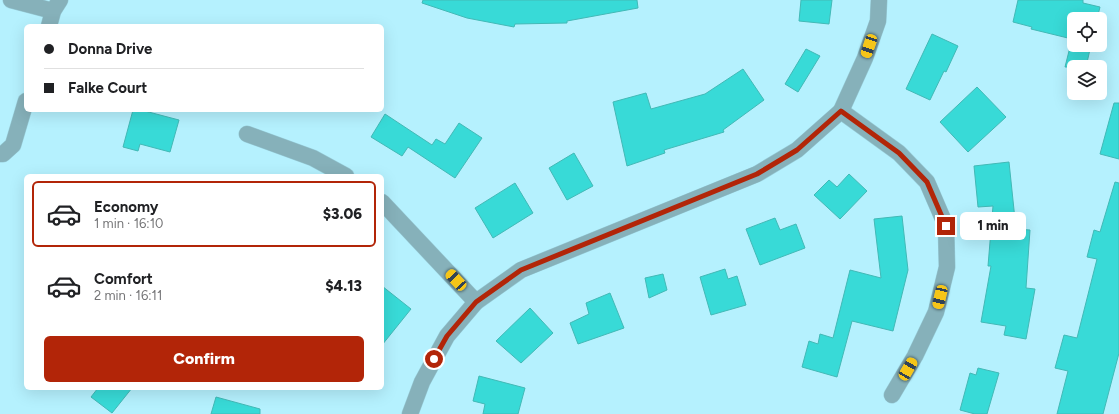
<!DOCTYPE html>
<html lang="en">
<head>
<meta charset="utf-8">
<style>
	:root { --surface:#fff; --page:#f6f6f6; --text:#202124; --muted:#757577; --line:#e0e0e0; --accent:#b22508 }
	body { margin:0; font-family:Figtree,sans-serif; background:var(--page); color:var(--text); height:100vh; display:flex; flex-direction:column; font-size:15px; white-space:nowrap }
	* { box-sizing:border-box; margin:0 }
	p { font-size:13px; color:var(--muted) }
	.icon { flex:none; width:22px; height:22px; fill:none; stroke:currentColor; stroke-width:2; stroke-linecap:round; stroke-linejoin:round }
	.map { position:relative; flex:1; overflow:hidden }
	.side { position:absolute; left:24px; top:174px; width:360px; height:216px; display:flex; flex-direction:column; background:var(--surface); border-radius:6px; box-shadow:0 4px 16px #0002 }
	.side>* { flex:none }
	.guide { position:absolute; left:24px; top:24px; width:360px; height:88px; border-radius:6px; box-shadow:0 4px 16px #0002; display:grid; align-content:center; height:88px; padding:0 20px; background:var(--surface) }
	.fabs { position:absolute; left:1067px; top:12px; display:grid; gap:8px }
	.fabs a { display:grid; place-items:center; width:40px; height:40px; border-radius:6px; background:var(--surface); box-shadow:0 4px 16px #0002; font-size:20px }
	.end { position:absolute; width:18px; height:18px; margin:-9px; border:5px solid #b22508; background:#fff; box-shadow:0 0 0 2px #fff }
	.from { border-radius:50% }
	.bubble { position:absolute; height:28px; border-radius:6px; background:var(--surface); box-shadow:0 4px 16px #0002; font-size:13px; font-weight:800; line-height:28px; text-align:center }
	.car { position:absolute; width:12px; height:24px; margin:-12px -6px; border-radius:5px; box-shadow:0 0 3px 1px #0007; background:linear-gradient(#f5c518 24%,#345 0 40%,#f5c518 0 76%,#345 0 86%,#f5c518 0) }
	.guide b { display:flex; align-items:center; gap:14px; height:38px; font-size:15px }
	.guide b+b { border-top:1px solid var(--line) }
	.guide i { width:10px; height:10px; background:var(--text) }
	ul { padding:7px 0 0; list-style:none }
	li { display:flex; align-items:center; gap:12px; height:66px; margin:0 8px 6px; padding:0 12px; border:2px solid transparent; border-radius:6px }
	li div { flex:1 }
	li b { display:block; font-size:15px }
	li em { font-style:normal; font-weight:800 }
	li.selected { border-color:var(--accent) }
	li>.icon { width:36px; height:36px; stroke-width:1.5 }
	.button { display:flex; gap:8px; margin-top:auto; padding:8px 20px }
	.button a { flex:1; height:46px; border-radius:6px; background:var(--accent); color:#fff; font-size:16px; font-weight:800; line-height:46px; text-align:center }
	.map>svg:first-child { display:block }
	.building { fill:#38dad7; stroke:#42b9b6 }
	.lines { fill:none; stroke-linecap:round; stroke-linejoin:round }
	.street-casing { stroke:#98cdd9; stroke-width:17 }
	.street { stroke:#86b1ba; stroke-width:16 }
	.route { stroke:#b22508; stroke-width:5 }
</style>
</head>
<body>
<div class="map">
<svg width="1119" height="414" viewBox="0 0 1119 414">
	<rect width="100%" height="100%" fill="#b5f1fe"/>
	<!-- building -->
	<g class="building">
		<polygon points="423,0 637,0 638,8 567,21 567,23 515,24 514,27 467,18 422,3"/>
		<polygon points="801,0 832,0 829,24 799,21"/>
		<polygon points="1018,0 1083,0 1083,3 1100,7 1097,19 1074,19 1074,45 1091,45 1086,67 1065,67 1072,39 1031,29 1032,27 1013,22"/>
		<polygon points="932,34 958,46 946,72 944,71 930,100 906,89"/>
		<polygon points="806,49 820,56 798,92 785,84"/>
		<polygon points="743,69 764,100 723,130 724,132 664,150 665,153 627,166 613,102 646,93 651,109 705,94"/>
		<polygon points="977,87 1006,117 968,152 940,122"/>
		<polygon points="1114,103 1119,103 1119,159 1100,154"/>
		<polygon points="133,110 141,110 179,120 170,152 140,144 138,151 123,147"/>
		<polygon points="385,114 432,145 436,139 445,144 459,123 482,138 455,178 408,147 402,156 371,137"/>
		<polygon points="574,153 593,186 567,200 549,168"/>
		<polygon points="1009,162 1016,229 1030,230 1026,288 1035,289 1026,339 1004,335 1006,326 981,322 991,266 988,266 993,206 978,207 974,166"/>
		<polygon points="849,174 867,191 840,219 814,195 829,180 837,187"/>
		<polygon points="1115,182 1119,183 1119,353 1103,414 1057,414 1068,371 1055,368 1064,335 1077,338 1097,259 1087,257 1094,230 1100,232"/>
		<polygon points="515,183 533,213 493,238 475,208"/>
		<polygon points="902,216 908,270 893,331 852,321 837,377 802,367 809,341 818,344 820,334 833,338 850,270 881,278 874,219"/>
		<polygon points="775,218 780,230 796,224 805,248 760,265 746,229"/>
		<polygon points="725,269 728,279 737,276 746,305 711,315 700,277"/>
		<polygon points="663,274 667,290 649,298 645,278"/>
		<polygon points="382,286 411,309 382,345"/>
		<polygon points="610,293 624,328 578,344 570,323 589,314 586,303"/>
		<polygon points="530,308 553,333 521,363 496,341"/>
		<polygon points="978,368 999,373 987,414 975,414 960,410 970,373 976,375"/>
		<polygon points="479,376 525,388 518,414 483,414 485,404 473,401"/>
		<polygon points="98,388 132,388 112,413 91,397"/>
		<polygon points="216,397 260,409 260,414 211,414"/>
	</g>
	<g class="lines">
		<!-- street casing -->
		<g class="street-casing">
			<g id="street">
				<polyline points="11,0 53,11"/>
				<polyline points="49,26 53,11 60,0"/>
				<polyline points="841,111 899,153 927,182 946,226 947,267 936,312 915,356 892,395"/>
				<polyline points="247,134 313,158 346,176"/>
				<polyline points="0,154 3,154 13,145 26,101"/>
				<polyline points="382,202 476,302"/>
				<polyline points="410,414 422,382 447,336 476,302 521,270 757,174 797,150 841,111 865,58 878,21 879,0"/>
			</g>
		</g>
		<!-- street -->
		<use href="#street" class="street"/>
	</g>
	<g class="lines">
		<!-- route -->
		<polyline class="route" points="434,359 447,336 476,302 521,270 757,174 797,150 841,111 899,153 927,182 946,226"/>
	</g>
</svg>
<div class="fabs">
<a><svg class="icon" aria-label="locate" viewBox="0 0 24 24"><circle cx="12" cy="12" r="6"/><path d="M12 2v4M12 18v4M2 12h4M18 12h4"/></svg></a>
<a><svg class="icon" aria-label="layers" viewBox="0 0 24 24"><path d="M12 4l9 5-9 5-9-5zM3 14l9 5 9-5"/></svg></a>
</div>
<i class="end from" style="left:434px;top:359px"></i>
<i class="end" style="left:946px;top:226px"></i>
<div class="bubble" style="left:960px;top:212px;width:66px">1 min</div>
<i class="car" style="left:869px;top:46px;rotate:199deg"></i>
<i class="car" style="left:456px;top:280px;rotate:317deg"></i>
<i class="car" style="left:940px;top:297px;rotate:193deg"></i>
<i class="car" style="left:908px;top:369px;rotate:30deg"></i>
<div class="guide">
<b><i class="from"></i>Donna Drive</b>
<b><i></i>Falke Court</b>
</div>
<section class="side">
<ul>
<li class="selected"><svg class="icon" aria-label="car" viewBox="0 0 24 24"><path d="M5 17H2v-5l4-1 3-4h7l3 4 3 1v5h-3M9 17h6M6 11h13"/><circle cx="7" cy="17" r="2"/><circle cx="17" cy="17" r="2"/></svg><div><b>Economy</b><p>1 min · 16:10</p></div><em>$3.06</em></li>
<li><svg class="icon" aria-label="car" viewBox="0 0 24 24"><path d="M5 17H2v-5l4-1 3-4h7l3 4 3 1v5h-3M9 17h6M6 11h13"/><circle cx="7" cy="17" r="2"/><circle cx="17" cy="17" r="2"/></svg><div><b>Comfort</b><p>2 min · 16:11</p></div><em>$4.13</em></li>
</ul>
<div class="button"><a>Confirm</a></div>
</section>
</div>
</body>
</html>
